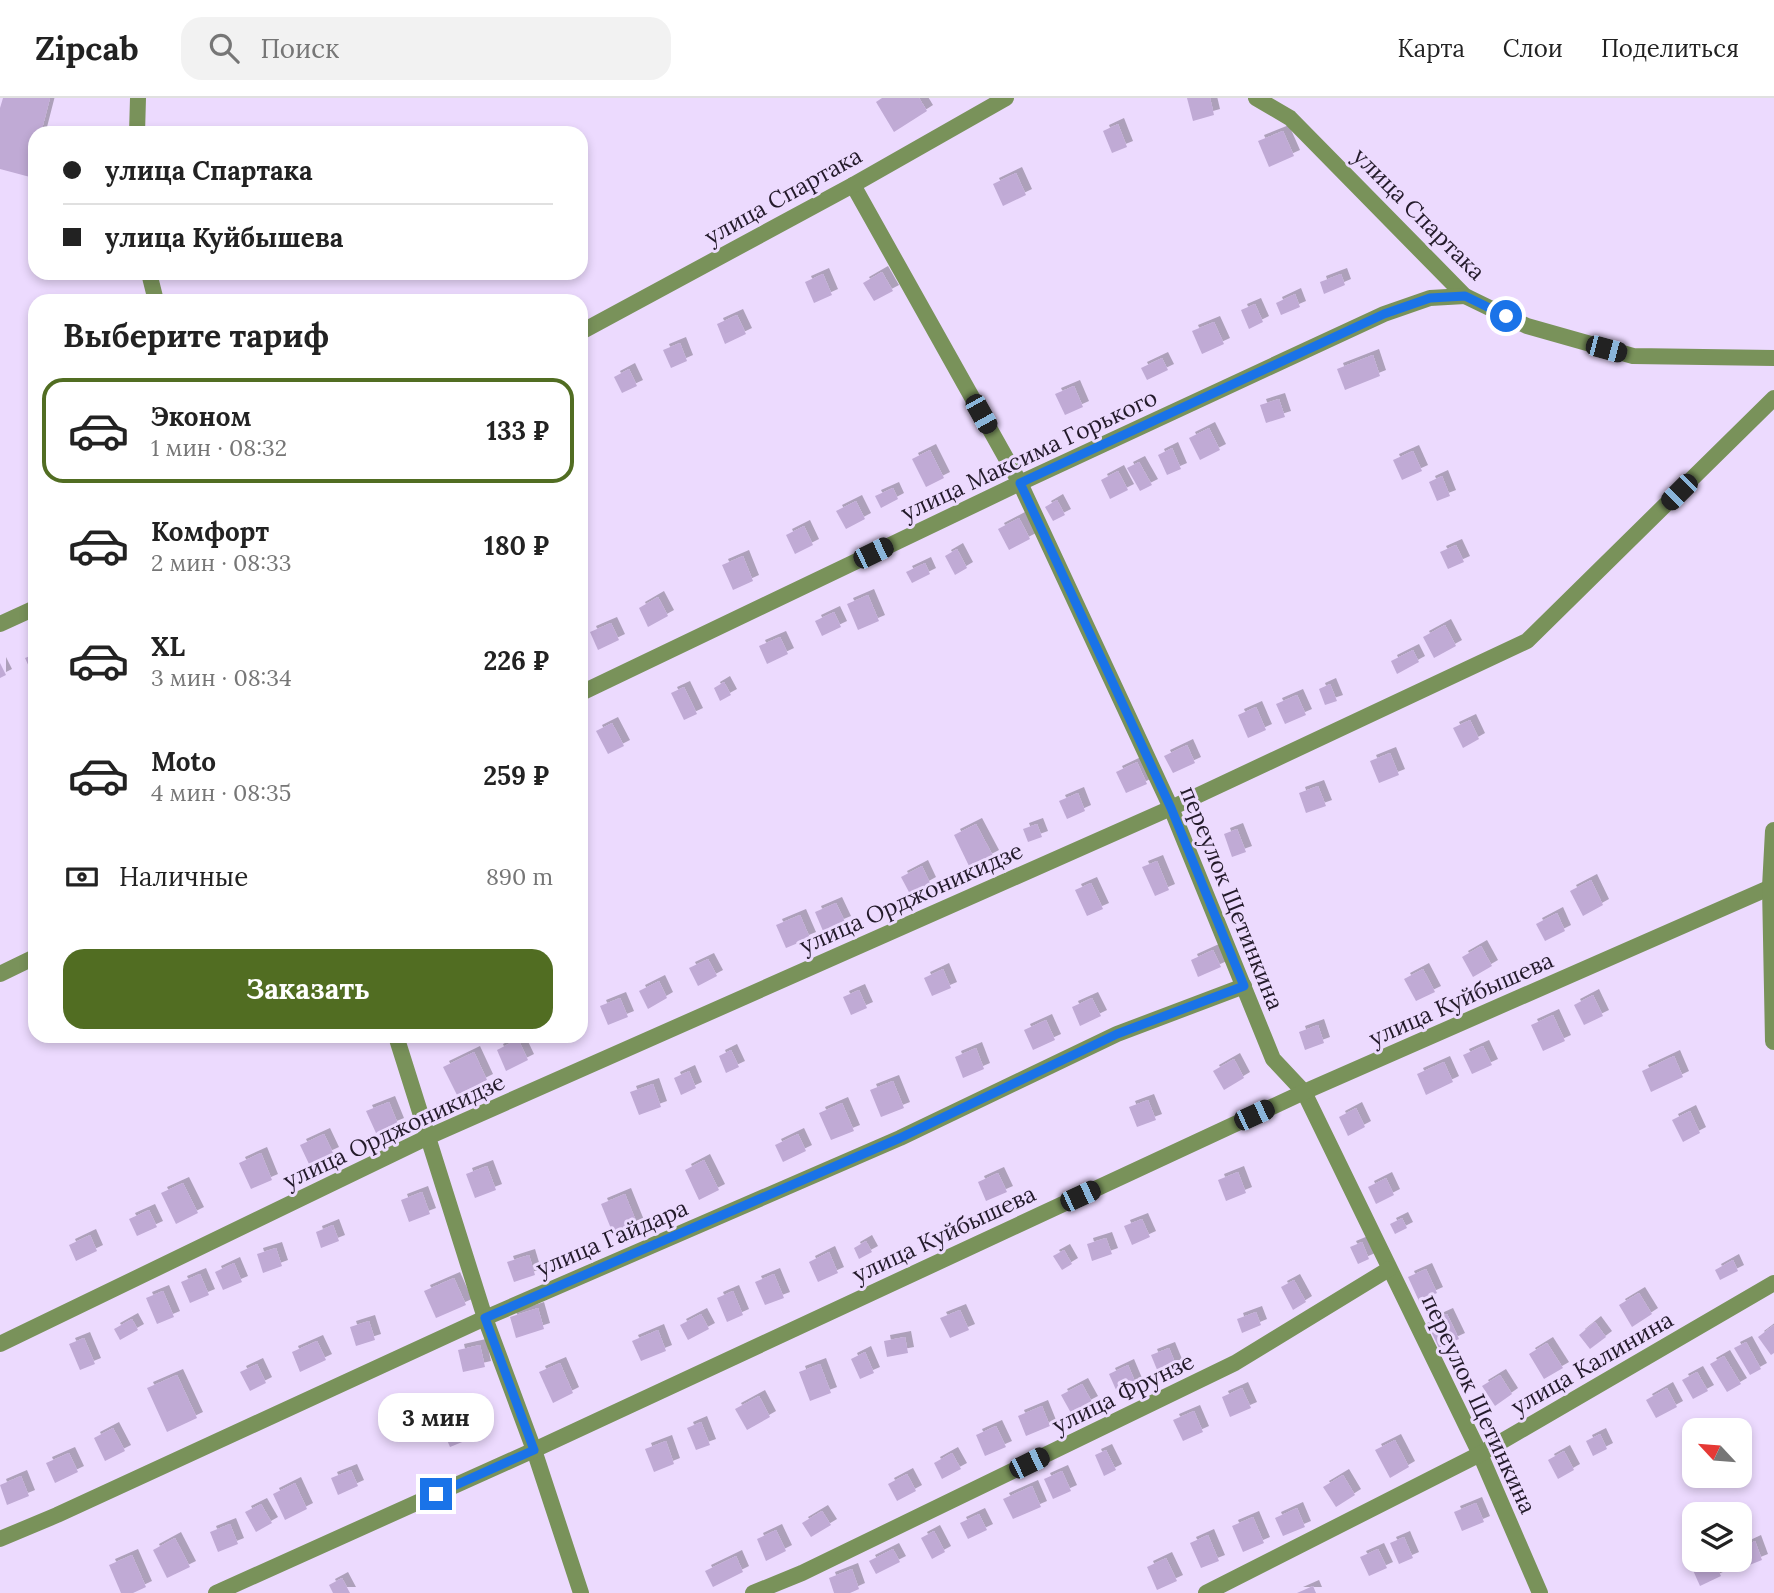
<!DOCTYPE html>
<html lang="ru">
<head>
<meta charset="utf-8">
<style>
	:root { --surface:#fff; --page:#f2f2f2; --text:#222; --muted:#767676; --line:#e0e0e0; --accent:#516d22 }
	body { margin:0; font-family:Lora,serif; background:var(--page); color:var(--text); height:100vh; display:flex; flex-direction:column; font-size:26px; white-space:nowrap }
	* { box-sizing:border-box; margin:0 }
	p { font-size:23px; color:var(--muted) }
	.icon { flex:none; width:38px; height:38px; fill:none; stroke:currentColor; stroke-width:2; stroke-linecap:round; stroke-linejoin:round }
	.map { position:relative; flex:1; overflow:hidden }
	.drawer { position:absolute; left:28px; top:196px; width:560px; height:749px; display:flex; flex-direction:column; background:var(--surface); border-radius:21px; box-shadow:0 4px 10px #0003 }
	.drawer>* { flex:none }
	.banner { position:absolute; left:28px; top:28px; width:560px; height:154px; border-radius:21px; box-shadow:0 4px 10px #0003; display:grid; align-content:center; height:154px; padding:0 35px; background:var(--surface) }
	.needle { width:46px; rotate:296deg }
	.controls { position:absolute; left:1682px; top:1320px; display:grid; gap:14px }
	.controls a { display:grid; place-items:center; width:70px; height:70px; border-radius:14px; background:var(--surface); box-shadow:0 4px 10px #0003; font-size:35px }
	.end { position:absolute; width:32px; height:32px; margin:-16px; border:9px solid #1a73e8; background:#fff; box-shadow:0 0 0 4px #fff }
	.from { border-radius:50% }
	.bubble { position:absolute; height:49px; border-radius:21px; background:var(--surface); box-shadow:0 4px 10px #0003; font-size:23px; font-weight:800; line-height:49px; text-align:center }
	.car { position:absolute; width:21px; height:42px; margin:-21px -10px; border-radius:9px; box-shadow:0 0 5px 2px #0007; background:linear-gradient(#222 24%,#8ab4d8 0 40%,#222 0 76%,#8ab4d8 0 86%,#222 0) }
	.banner b { display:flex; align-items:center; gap:24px; height:66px; font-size:26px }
	.banner b+b { border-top:2px solid var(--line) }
	.banner i { width:18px; height:18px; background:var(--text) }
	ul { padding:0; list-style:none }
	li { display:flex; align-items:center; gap:21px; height:105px; margin:0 14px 10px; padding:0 21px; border:4px solid transparent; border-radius:21px }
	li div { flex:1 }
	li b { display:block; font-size:26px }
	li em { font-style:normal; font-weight:800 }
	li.active { border-color:var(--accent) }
	li>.icon { width:63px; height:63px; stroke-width:1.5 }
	h2 { padding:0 35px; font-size:32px; line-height:84px }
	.pay { display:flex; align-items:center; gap:18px; height:77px; padding:0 35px; font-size:26px }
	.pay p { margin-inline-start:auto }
	.action { display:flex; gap:14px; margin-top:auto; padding:14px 35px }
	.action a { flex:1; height:80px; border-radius:21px; background:var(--accent); color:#fff; font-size:28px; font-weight:800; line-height:80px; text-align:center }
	header { display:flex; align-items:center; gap:42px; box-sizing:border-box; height:98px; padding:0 35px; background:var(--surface); border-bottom:2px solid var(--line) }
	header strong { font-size:33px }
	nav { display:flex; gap:38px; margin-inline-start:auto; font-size:24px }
	.search { width:490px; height:63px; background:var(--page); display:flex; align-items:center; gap:18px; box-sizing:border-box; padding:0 24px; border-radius:21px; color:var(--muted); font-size:26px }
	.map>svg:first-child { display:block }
	.building { fill:#c0aad5; filter:url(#shadow) }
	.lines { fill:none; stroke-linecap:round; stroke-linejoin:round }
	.minor { stroke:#79925a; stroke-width:16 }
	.tertiary { stroke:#79925a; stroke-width:18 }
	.route { stroke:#1a73e8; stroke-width:9 }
	.labels { text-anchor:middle; stroke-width:6; stroke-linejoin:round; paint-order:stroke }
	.street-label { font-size:23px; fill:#231a2a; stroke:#ecdafe }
</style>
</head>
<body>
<header>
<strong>Zipcab</strong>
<div class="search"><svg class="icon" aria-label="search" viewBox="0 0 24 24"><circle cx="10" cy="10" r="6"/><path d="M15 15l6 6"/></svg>Поиск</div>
<nav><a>Карта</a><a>Слои</a><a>Поделиться</a></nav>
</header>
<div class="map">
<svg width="1774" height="1495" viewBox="0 0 1774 1495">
	<defs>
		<filter id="shadow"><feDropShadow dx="6" dy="-6" stdDeviation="0" flood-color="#0004"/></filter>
	</defs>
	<rect width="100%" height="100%" fill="#ecdafe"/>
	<!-- building -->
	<g class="building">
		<polygon points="3,0 50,0 41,35 35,35 35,58 30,79 0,71 0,10"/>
		<polygon points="882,0 919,0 927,13 894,34 876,4"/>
		<polygon points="1187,0 1210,0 1214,17 1193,23"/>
		<polygon points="1118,26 1127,49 1112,55 1103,33"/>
		<polygon points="1283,33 1294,58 1269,69 1258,43"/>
		<polygon points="1016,75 1026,97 1003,108 993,86"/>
		<polygon points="882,174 893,193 874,203 863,185"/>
		<polygon points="823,176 832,197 814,205 805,184"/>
		<polygon points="1341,176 1345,187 1324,196 1320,184"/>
		<polygon points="1295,196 1300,209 1281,217 1276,205"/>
		<polygon points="1255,206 1263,224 1249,231 1241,212"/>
		<polygon points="737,217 746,236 725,246 717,226"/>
		<polygon points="1214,224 1224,246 1202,256 1192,233"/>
		<polygon points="680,245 687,263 671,270 663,252"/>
		<polygon points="1373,257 1380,278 1345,292 1337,271"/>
		<polygon points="1162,260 1168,272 1147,282 1141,270"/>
		<polygon points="629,271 637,288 622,295 614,279"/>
		<polygon points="1074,288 1083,309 1065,317 1055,296"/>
		<polygon points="1279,301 1285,319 1266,325 1260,307"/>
		<polygon points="1209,330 1220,352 1200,362 1189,340"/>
		<polygon points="1172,350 1181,371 1167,377 1158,357"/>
		<polygon points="930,352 944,380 926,389 912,361"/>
		<polygon points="1413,353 1422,373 1402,382 1393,362"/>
		<polygon points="1139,364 1152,387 1140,393 1127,370"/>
		<polygon points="1118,373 1128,392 1110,401 1101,382"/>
		<polygon points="1442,378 1450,398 1437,403 1429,384"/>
		<polygon points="893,390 898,401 881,410 875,398"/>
		<polygon points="1057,402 1065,417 1053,423 1045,409"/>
		<polygon points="856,403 865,421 846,431 836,413"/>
		<polygon points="1019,420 1030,441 1009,452 998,431"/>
		<polygon points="804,428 813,447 795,456 786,437"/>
		<polygon points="1456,447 1464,464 1448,471 1440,454"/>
		<polygon points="957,451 967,470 955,477 945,458"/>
		<polygon points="743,458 753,483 733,492 722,467"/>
		<polygon points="925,465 930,476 912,485 906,474"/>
		<polygon points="868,497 879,523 858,532 847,506"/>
		<polygon points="658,499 668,518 648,529 639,510"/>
		<polygon points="834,514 841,529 822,538 815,523"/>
		<polygon points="611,525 619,542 598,552 590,534"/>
		<polygon points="1445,527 1456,548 1434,560 1423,539"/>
		<polygon points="780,539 788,556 767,566 759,548"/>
		<polygon points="1413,552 1419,564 1397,576 1391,563"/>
		<polygon points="35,556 35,582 25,560"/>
		<polygon points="0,565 6,577 0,580"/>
		<polygon points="724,584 731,597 720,603 714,590"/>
		<polygon points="1330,586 1337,603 1325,607 1319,591"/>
		<polygon points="684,589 697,616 684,622 671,595"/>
		<polygon points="1297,597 1306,617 1285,626 1276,606"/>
		<polygon points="1256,609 1266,632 1248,640 1238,617"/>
		<polygon points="1470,622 1479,641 1463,650 1453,630"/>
		<polygon points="612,625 624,648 608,656 596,633"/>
		<polygon points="1187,647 1195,665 1173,675 1164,658"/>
		<polygon points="1390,655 1399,677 1379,685 1370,663"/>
		<polygon points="1137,664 1147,686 1126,695 1116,674"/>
		<polygon points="1318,688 1326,708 1306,715 1299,695"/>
		<polygon points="1078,695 1085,713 1067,721 1059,703"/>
		<polygon points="976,726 993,758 970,770 954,737"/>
		<polygon points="1037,726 1042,739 1028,744 1023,731"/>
		<polygon points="1237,731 1246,754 1232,759 1224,736"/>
		<polygon points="1157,763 1169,792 1155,798 1142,769"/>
		<polygon points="922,768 930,785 910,796 901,779"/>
		<polygon points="1591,782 1603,807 1583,818 1570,793"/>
		<polygon points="1091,785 1103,811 1087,818 1075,792"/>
		<polygon points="836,805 845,824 823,833 815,814"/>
		<polygon points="1557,815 1565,833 1545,843 1536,826"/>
		<polygon points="800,817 810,840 786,850 776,827"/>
		<polygon points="1481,848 1492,868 1473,879 1462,859"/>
		<polygon points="1213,852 1221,869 1198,879 1191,862"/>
		<polygon points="708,861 717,878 698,888 689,870"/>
		<polygon points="943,871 951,890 932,898 924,880"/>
		<polygon points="1423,871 1435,894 1416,903 1404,881"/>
		<polygon points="659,883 667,900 648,911 639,893"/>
		<polygon points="859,892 867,910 851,917 843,899"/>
		<polygon points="1593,897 1603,918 1584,927 1574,907"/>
		<polygon points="620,900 628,919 608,927 600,908"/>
		<polygon points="1092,900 1101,918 1080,928 1072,909"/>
		<polygon points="1553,917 1565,943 1543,953 1531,927"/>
		<polygon points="1046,922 1055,942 1033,952 1024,932"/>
		<polygon points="1318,927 1324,945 1305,952 1299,934"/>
		<polygon points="518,941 528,962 506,973 497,952"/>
		<polygon points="1483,948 1492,967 1472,976 1463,957"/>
		<polygon points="976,950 984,971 963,980 955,959"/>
		<polygon points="731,952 739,969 726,975 719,958"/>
		<polygon points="474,954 487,982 457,997 443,969"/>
		<polygon points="1674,958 1683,979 1651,994 1642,973"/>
		<polygon points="1234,961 1244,980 1224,992 1213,973"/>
		<polygon points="1444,964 1453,984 1426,997 1417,976"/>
		<polygon points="689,973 696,990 681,997 674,980"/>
		<polygon points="893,983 904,1010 881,1019 870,992"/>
		<polygon points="653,986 661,1009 639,1017 630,994"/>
		<polygon points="1148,1002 1156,1022 1137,1029 1129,1009"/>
		<polygon points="389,1004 398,1026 376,1035 366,1013"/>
		<polygon points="842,1005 854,1033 831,1042 819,1015"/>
		<polygon points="1356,1010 1365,1029 1348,1038 1339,1019"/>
		<polygon points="1690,1013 1700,1035 1683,1044 1672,1022"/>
		<polygon points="324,1036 333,1055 309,1066 300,1047"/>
		<polygon points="798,1036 806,1053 783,1064 775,1047"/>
		<polygon points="261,1055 272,1082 251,1091 239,1065"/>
		<polygon points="704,1062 719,1092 699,1102 685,1072"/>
		<polygon points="487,1068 496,1092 475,1100 466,1076"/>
		<polygon points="1238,1074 1246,1095 1226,1103 1218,1082"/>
		<polygon points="998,1075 1007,1094 986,1103 978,1084"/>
		<polygon points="1386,1080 1394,1097 1376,1106 1368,1089"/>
		<polygon points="183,1085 198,1115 176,1126 161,1095"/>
		<polygon points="422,1094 430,1116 409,1124 401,1102"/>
		<polygon points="625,1096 638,1128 614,1138 601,1106"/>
		<polygon points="149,1112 157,1129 137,1138 129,1121"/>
		<polygon points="1402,1120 1407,1130 1395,1136 1390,1126"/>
		<polygon points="1142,1121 1150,1139 1132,1147 1124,1128"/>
		<polygon points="333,1127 339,1143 321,1150 316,1134"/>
		<polygon points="90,1137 97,1153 76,1163 69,1147"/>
		<polygon points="1106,1140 1112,1156 1092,1163 1087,1146"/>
		<polygon points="866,1143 872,1154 859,1161 854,1150"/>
		<polygon points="1362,1144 1369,1161 1358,1166 1350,1149"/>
		<polygon points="276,1150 282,1168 263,1175 257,1156"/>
		<polygon points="1064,1152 1072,1166 1062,1172 1053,1158"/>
		<polygon points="829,1154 838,1175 818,1184 809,1164"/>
		<polygon points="529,1157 535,1177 514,1184 507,1164"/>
		<polygon points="1733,1162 1738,1173 1720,1182 1715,1172"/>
		<polygon points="234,1165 242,1184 223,1192 215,1174"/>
		<polygon points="1426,1171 1437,1195 1419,1203 1408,1179"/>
		<polygon points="200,1176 209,1197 190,1205 181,1184"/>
		<polygon points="774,1176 784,1200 765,1207 755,1184"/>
		<polygon points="454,1180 466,1207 436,1220 424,1193"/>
		<polygon points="1294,1182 1306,1204 1293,1212 1281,1189"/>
		<polygon points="163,1193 174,1219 157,1226 146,1200"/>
		<polygon points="733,1193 743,1217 727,1224 717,1200"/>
		<polygon points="1639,1195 1652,1216 1632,1229 1619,1207"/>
		<polygon points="538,1210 544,1231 516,1240 510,1219"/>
		<polygon points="960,1212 969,1232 950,1240 940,1220"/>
		<polygon points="1256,1214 1261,1227 1242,1235 1237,1221"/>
		<polygon points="701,1216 709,1231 688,1242 680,1227"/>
		<polygon points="1447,1216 1459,1241 1439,1250 1427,1225"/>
		<polygon points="132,1221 138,1232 120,1242 114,1231"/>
		<polygon points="369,1223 375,1242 356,1248 350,1229"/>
		<polygon points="1595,1224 1606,1239 1590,1251 1579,1237"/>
		<polygon points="1774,1227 1774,1255 1771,1257 1758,1239"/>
		<polygon points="658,1232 666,1253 641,1263 632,1243"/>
		<polygon points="905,1239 908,1255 887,1259 884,1243"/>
		<polygon points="84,1240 95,1266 80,1272 69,1246"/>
		<polygon points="317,1243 326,1262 300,1274 292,1254"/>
		<polygon points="1746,1244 1761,1271 1750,1277 1734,1250"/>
		<polygon points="1547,1245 1563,1270 1544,1281 1529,1256"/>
		<polygon points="480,1247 485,1269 463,1274 458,1252"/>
		<polygon points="1169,1250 1176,1267 1158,1274 1151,1257"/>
		<polygon points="865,1254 874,1275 860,1281 851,1261"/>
		<polygon points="1724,1258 1741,1286 1727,1294 1710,1266"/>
		<polygon points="560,1265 573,1295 553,1305 539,1274"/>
		<polygon points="257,1266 266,1285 250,1293 240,1274"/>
		<polygon points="820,1266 831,1295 810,1303 799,1274"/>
		<polygon points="1128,1267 1136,1286 1117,1294 1109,1276"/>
		<polygon points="1697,1274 1708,1293 1693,1301 1682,1282"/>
		<polygon points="177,1277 197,1320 167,1334 147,1290"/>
		<polygon points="1500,1277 1512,1296 1495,1308 1482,1288"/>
		<polygon points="1082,1286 1092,1304 1071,1315 1061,1297"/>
		<polygon points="1242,1290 1251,1310 1230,1319 1222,1299"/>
		<polygon points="1667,1290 1677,1309 1656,1320 1646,1302"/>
		<polygon points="759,1298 770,1319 747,1332 735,1311"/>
		<polygon points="1042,1308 1050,1328 1026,1338 1018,1318"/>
		<polygon points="460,1312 472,1340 450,1349 438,1321"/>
		<polygon points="1194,1313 1203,1334 1183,1343 1173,1322"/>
		<polygon points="701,1324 710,1347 696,1352 687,1330"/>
		<polygon points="996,1328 1006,1349 985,1358 976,1337"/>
		<polygon points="113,1330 125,1353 105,1363 94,1340"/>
		<polygon points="1600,1336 1607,1351 1593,1358 1586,1343"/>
		<polygon points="1395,1342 1409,1369 1390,1380 1375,1352"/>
		<polygon points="666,1343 674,1366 654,1374 645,1351"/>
		<polygon points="1106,1352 1116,1372 1104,1378 1095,1357"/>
		<polygon points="1564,1353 1574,1372 1558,1381 1548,1362"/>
		<polygon points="69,1355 78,1374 55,1385 46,1365"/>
		<polygon points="952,1355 961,1371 942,1381 934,1365"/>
		<polygon points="351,1372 358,1388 338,1397 331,1380"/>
		<polygon points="1062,1373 1071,1393 1053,1401 1044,1381"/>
		<polygon points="907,1376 916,1393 897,1403 888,1386"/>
		<polygon points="1343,1377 1355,1397 1336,1409 1323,1389"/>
		<polygon points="21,1378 29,1398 7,1407 0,1387"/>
		<polygon points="295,1385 307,1411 285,1422 273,1396"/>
		<polygon points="1032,1388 1041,1409 1013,1421 1003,1401"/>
		<polygon points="1476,1405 1484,1424 1462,1433 1454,1414"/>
		<polygon points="261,1406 272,1425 256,1434 245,1414"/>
		<polygon points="1297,1410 1305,1429 1283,1438 1275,1420"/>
		<polygon points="822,1413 831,1427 811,1439 802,1425"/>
		<polygon points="979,1416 987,1432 968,1441 960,1425"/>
		<polygon points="1253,1419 1264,1445 1243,1454 1232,1428"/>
		<polygon points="230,1426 238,1446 218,1454 210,1434"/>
		<polygon points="776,1432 786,1453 766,1463 757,1441"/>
		<polygon points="934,1433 945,1454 932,1461 921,1440"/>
		<polygon points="1208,1437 1219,1463 1201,1470 1190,1445"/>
		<polygon points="1404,1439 1413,1460 1399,1466 1390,1445"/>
		<polygon points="175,1440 190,1469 167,1480 153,1452"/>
		<polygon points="1755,1443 1762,1462 1742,1470 1739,1461 1740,1450"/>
		<polygon points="893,1451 900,1464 876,1476 869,1463"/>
		<polygon points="1378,1451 1387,1470 1369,1478 1360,1459"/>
		<polygon points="132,1457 146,1489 133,1495 121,1495 109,1467"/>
		<polygon points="736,1458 743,1474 713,1489 705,1473"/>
		<polygon points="1166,1460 1177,1483 1157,1492 1147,1469"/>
		<polygon points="1711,1461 1713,1461 1721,1478 1700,1488 1692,1470"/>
		<polygon points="852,1471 859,1491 850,1495 834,1495 829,1480"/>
		<polygon points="342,1480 350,1495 333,1495 329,1487"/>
		<polygon points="1313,1488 1316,1495 1297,1495"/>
	</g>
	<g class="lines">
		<!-- minor -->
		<g class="minor">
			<polyline points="1256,0 1290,20 1465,198 1527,228 1633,258 1774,260"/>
			<polyline points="137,35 138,0"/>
			<polyline points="853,87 1020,385 1171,710 1273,961 1304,994 1480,1356 1540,1495"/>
			<polyline points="149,175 156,203"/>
			<polyline points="581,234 853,87 1006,0"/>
			<polyline points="0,526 35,510"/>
			<polyline points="581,595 1020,385 1384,216 1430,200 1465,198"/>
			<polyline points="0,876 35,859"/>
			<polyline points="396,938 485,1220 534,1352 581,1495"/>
			<polyline points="0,1246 428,1039 1171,710 1527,543 1774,300"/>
			<polyline points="0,1441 57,1417 485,1220 900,1040 1117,936 1244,888"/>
			<polyline points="216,1495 534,1352 1304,994 1771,789"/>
			<polyline points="753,1495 802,1475 1235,1265 1389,1171"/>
			<polyline points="1206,1495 1480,1356 1774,1185"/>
		</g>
		<!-- tertiary -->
		<polyline class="tertiary" points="1774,733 1771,789 1774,943"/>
	</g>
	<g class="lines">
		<!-- route -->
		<polyline class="route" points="436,1396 534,1352 485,1220 900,1040 1117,936 1244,888 1171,710 1020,385 1384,216 1430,200 1465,198 1506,218"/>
	</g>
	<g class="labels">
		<!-- street labels -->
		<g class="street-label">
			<text transform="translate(783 98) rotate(-29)" y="8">улица Спартака</text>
			<text transform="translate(1419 116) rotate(45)" y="8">улица Спартака</text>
			<text transform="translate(1029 357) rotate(-25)" y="8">улица Максима Горького</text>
			<text transform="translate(911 800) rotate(-24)" y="8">улица Орджоникидзе</text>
			<text transform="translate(1232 800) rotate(68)" y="8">переулок Щетинкина</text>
			<text transform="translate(1461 901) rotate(-24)" y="8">улица Куйбышева</text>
			<text transform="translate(394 1033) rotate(-25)" y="8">улица Орджоникидзе</text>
			<text transform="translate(944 1136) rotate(-25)" y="8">улица Куйбышева</text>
			<text transform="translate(612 1140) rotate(-23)" y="8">улица Гайдара</text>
			<text transform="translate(1592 1265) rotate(-30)" y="8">улица Калинина</text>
			<text transform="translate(1123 1295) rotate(-26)" y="8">улица Фрунзе</text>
			<text transform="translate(1479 1306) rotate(65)" y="8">переулок Щетинкина</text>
		</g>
	</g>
</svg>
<div class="controls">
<a><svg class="needle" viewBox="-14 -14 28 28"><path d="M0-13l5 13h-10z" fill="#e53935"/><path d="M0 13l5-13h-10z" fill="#767676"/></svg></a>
<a><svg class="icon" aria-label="layers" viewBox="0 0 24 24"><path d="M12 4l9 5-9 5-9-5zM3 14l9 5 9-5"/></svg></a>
</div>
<i class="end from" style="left:1506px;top:218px"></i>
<i class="end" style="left:436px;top:1396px"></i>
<div class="bubble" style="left:378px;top:1295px;width:116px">3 мин</div>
<i class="car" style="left:1606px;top:251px;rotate:105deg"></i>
<i class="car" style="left:981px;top:316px;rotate:151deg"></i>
<i class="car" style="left:1679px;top:394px;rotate:225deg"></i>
<i class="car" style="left:873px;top:455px;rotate:64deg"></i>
<i class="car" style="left:1254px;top:1017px;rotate:65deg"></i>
<i class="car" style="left:1080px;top:1098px;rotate:65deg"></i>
<i class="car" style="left:1029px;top:1365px;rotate:64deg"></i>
<div class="banner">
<b><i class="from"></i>улица Спартака</b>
<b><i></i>улица Куйбышева</b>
</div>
<section class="drawer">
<h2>Выберите тариф</h2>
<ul>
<li class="active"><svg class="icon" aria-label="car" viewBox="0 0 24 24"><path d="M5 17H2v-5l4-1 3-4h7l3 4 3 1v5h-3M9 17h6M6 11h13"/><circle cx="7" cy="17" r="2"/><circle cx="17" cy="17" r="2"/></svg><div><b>Эконом</b><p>1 мин · 08:32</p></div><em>133 ₽</em></li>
<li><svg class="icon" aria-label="car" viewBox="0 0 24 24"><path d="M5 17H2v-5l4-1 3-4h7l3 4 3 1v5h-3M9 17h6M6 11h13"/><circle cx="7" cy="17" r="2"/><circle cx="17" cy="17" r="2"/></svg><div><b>Комфорт</b><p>2 мин · 08:33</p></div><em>180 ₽</em></li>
<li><svg class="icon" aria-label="car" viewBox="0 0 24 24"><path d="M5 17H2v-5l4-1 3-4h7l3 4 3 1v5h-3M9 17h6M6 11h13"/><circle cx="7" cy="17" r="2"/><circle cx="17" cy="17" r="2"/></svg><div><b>XL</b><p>3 мин · 08:34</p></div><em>226 ₽</em></li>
<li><svg class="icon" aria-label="car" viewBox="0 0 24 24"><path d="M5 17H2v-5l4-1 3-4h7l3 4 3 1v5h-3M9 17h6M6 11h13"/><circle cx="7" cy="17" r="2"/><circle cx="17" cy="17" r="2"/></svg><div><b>Moto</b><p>4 мин · 08:35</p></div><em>259 ₽</em></li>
</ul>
<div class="pay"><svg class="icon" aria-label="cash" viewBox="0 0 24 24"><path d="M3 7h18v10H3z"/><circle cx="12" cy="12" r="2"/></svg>Наличные<p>890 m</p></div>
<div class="action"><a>Заказать</a></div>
</section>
</div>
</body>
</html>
